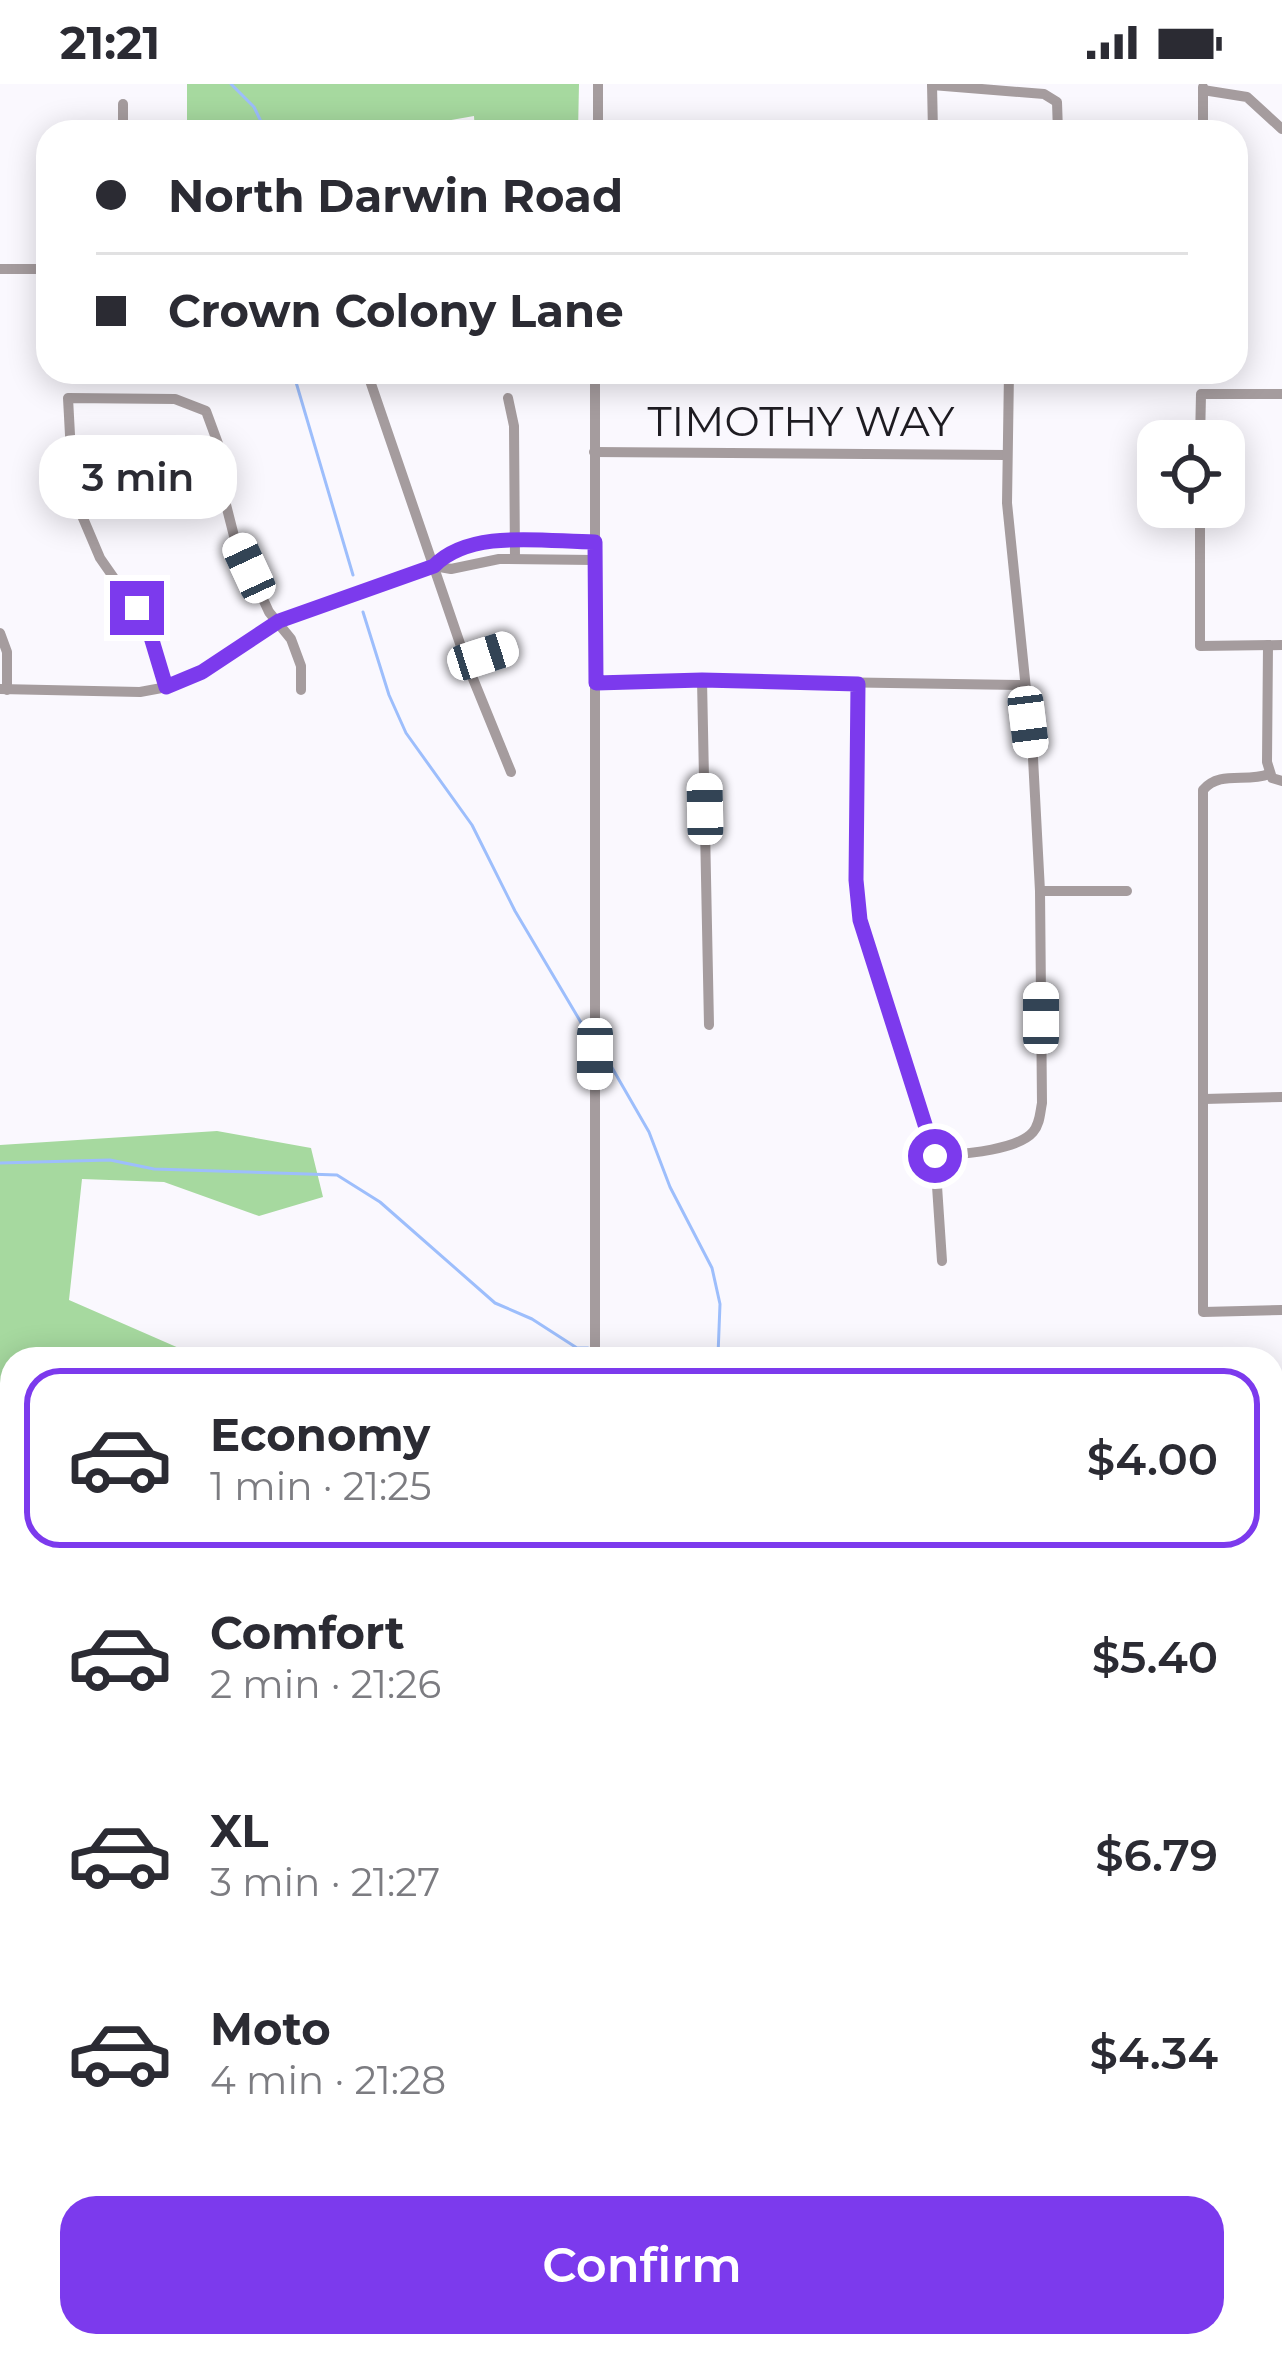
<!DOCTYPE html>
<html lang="en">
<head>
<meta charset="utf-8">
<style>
	:root { --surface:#fff; --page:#f7f7f7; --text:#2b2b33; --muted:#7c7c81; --line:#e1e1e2; --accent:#7c3aed }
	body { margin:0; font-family:Montserrat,sans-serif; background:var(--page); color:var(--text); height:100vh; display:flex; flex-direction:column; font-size:45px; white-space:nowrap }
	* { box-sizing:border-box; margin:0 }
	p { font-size:39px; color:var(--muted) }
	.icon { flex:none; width:66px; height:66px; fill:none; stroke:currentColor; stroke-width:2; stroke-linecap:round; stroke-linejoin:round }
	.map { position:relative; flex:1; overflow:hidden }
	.drawer { position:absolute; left:0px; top:1263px; width:1284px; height:1011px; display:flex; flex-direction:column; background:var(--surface); border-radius:36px 36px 0 0; box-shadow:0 6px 30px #0003 }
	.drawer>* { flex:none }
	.hud { position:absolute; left:36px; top:36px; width:1212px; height:264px; border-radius:36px; box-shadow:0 6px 30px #0003; display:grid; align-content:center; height:264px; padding:0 60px; background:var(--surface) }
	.buttons { position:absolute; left:1137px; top:336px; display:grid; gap:24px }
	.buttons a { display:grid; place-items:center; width:108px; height:108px; border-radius:24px; background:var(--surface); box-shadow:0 6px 30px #0003; font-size:60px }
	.end { position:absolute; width:54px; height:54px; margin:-27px; border:15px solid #7c3aed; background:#fff; box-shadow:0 0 0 6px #fff }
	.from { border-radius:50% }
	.bubble { position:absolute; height:84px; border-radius:36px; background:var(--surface); box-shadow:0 6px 30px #0003; font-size:39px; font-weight:600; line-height:84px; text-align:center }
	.car { position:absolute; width:36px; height:72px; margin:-36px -18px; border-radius:15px; box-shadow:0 0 9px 3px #0007; background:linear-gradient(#fff 24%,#345 0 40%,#fff 0 76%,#345 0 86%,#fff 0) }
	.hud b { display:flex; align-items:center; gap:42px; height:114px; font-size:45px }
	.hud b+b { border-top:3px solid var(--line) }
	.hud i { width:30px; height:30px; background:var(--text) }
	ul { padding:21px 0 0; list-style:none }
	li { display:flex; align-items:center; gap:36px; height:180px; margin:0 24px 18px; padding:0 36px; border:6px solid transparent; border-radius:36px }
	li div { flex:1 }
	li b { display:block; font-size:45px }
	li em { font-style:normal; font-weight:600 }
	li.active { border-color:var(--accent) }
	li>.icon { width:108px; height:108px; stroke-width:1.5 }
	.button { display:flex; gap:24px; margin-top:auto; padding:24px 60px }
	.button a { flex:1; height:138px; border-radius:36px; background:var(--accent); color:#fff; font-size:48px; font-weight:600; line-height:138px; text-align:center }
	.status { display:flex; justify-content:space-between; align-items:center; height:84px; padding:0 60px; background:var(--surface); direction:ltr }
	.status svg { height:33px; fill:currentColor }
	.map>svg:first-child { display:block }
	.forest { fill:#a6d99f }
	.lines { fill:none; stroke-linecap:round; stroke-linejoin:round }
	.stream { stroke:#9dbefc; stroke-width:3 }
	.minor { stroke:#a59c9e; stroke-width:10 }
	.major { stroke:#605255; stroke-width:12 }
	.route { stroke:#7c3aed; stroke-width:15 }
	.labels { text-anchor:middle; stroke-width:10; stroke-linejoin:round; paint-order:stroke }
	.street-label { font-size:42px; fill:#1e1c22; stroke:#faf8fe }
</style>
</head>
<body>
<div class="status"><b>21:21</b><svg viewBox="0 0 49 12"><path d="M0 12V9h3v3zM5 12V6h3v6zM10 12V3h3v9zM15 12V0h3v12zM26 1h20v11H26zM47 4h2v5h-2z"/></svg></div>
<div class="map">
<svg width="1282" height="2273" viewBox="0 0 1282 2273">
	<rect width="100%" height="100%" fill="#faf8fe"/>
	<!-- forest -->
	<g class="forest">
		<polygon points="187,0 579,0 578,48 475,48 474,32 383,48 187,48"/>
		<polygon points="217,1047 311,1064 323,1113 259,1132 164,1098 82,1095 69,1216 204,1275 12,1275 12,1300 0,1300 0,1061"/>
	</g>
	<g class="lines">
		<!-- stream -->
		<g class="stream">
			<polyline points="231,0 254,23 266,48"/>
			<polyline points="293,288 353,491"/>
			<polyline points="363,528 389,611 406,649 472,741 515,827 589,952"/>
			<polyline points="603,968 649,1048 670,1103 712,1184 720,1220 718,1271"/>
			<polyline points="0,1079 110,1076 154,1085 337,1091 380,1118 495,1219 532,1235 577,1264 588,1264"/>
			<polyline points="598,1265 704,1266 719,1275"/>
			<polyline points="1272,2102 1282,2103"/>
			<polyline points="1272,2213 1282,2211"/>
			<polyline points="1210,2273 1215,2262"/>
		</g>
		<!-- minor -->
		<g class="minor">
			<polyline points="598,0 598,48"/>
			<polyline points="932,0 933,48"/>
			<polyline points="932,1 1044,10 1057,18 1058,48"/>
			<polyline points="1203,3 1203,48"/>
			<polyline points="1203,6 1247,13 1282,45"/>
			<polyline points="123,20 123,48"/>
			<polyline points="0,185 48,185"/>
			<polyline points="367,288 467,580 511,688"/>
			<polyline points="508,314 514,342 515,475"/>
			<polyline points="1200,357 1201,310 1282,310"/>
			<polyline points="594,368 1006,371"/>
			<polyline points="1200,423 1200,562 1282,561"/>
			<polyline points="434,482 451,485 499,475 594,476"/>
			<polyline points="0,549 7,568 7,606"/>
			<polyline points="1268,561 1267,678 1272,694 1282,697"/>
			<polyline points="467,580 508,565"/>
			<polyline points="702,596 709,941"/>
			<polyline points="596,599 702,596 1024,601"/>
			<polyline points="858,600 856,796 860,836 935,1072 942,1177"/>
			<polyline points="167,603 148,543 100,474 80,427 72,388 68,314 175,315 206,327 220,365 221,401 234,452 269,528 291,555 301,582 301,606"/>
			<path d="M0,605L140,608L167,603L202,588L279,537L434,482C471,444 545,458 595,458"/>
			<path d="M1269,690C1246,699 1220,686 1203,706V1228L1282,1226"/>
			<polyline points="1040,807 1127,807"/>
			<polyline points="1204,1015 1282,1013"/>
			<path d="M935,1072C959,1070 1017,1067 1033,1048C1040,1040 1040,1029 1042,1019L1040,807L1033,674L1007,419L1009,288"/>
			<polyline points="595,1275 595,288"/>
			<polyline points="1272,1433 1282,1433"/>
			<polyline points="1272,1599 1282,1603"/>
			<polyline points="1272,1759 1282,1759"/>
			<polyline points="0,1790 12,1787"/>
			<polyline points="0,2245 2,2273"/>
			<polyline points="184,2262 185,2273"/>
			<polyline points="883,2262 883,2273"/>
			<polyline points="669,2273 669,2262"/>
			<polyline points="777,2273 777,2262"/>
			<polyline points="1059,2273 1063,2262"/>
		</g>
		<!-- major -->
		<g class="major">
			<polyline points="0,1325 12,1325"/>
			<polyline points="1272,1326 1282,1326"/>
			<polyline points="591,2262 591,2273"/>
		</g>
	</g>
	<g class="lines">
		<!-- route -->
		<path class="route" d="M137,524L148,543L166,603L202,588L279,537L434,482C471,444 546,458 595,458L596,599L702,596L858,600L856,796L860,836L935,1072"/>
	</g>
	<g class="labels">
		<!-- street labels -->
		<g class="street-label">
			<text x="801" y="352">TIMOTHY WAY</text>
		</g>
	</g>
</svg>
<div class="buttons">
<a><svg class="icon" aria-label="locate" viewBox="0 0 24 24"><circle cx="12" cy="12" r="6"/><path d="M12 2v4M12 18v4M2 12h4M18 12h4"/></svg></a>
</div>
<i class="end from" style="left:935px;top:1072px"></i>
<i class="end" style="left:137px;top:524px"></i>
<div class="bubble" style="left:39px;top:351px;width:198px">3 min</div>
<i class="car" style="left:249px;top:484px;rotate:335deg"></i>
<i class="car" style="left:483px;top:572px;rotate:72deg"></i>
<i class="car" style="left:1028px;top:638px;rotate:173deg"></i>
<i class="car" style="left:705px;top:725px;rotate:359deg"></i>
<i class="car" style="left:1041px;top:934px;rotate:0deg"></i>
<i class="car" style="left:595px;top:970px;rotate:180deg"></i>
<div class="hud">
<b><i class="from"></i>North Darwin Road</b>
<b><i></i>Crown Colony Lane</b>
</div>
<section class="drawer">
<ul>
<li class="active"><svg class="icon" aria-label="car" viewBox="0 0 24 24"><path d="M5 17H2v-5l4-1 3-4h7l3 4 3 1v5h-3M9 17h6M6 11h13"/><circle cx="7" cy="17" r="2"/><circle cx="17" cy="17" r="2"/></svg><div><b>Economy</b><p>1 min · 21:25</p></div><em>$4.00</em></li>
<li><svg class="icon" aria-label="car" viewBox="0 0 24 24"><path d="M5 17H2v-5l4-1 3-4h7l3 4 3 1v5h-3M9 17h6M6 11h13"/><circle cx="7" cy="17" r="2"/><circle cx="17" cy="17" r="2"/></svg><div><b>Comfort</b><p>2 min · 21:26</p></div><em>$5.40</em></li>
<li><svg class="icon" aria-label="car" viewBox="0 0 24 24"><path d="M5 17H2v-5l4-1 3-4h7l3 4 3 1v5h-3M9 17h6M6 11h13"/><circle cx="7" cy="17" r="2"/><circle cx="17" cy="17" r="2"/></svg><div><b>XL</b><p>3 min · 21:27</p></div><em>$6.79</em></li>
<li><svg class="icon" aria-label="car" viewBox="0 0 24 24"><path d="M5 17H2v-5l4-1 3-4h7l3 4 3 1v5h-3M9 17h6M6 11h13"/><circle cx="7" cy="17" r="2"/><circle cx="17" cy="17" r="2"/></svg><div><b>Moto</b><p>4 min · 21:28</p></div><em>$4.34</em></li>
</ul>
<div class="button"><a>Confirm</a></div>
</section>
</div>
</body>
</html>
